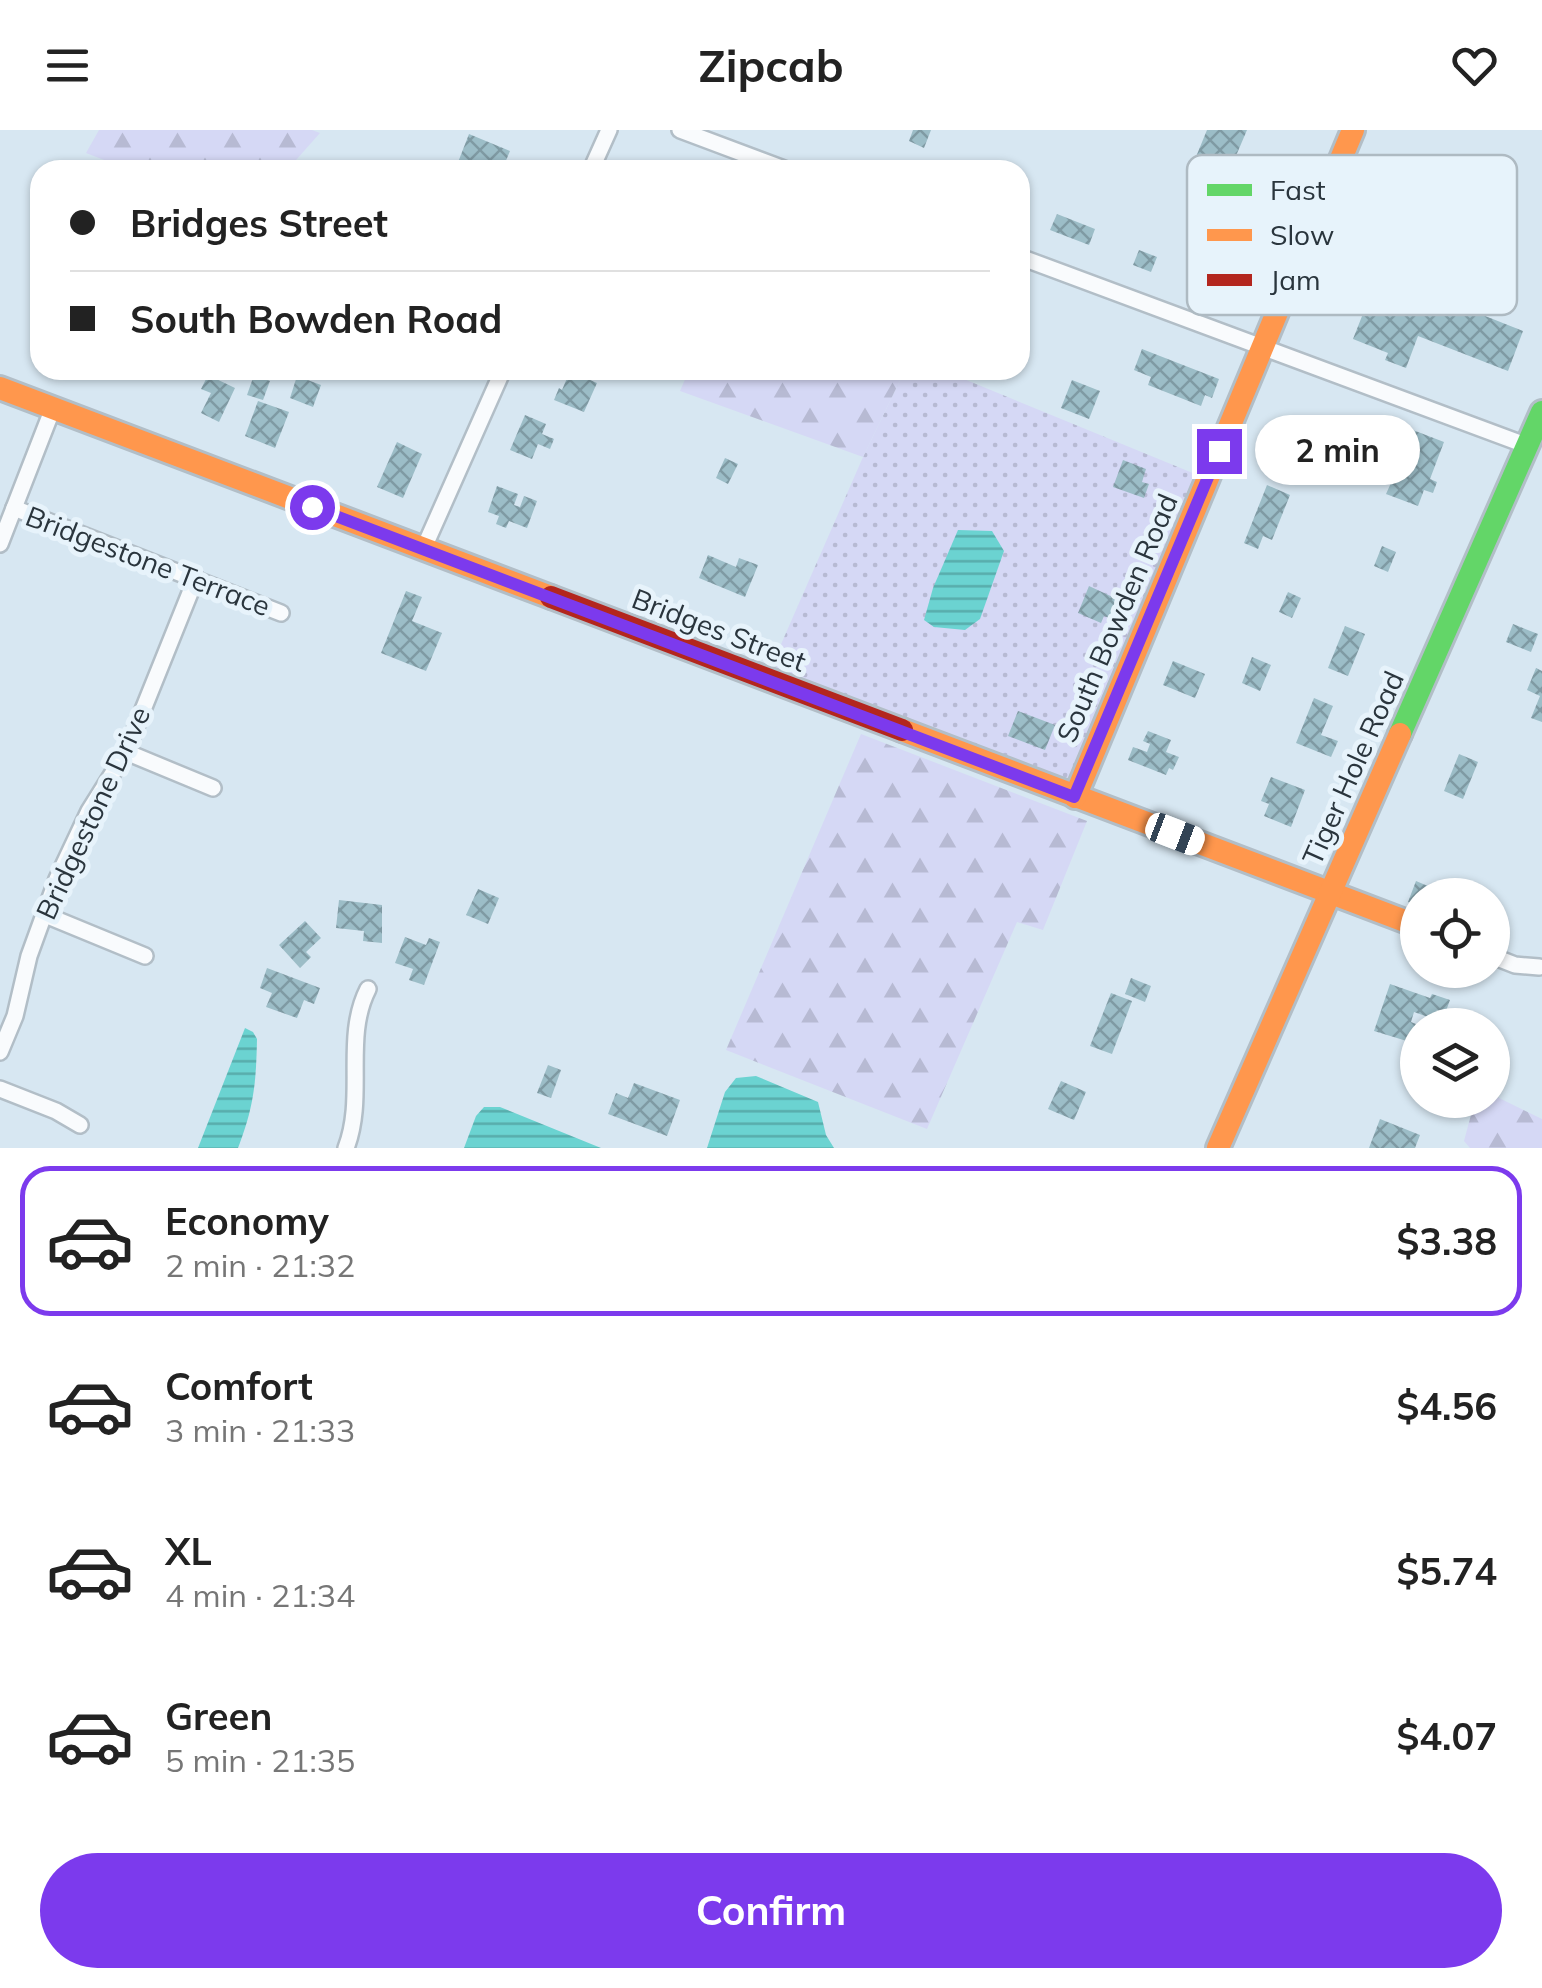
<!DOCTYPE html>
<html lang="en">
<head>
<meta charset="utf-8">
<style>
	:root { --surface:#fff; --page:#f2f2f2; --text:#222; --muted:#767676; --line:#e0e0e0; --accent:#7c3aed }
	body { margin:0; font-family:Mulish,sans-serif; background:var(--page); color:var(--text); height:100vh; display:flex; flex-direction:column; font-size:38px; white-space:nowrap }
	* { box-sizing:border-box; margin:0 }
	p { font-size:32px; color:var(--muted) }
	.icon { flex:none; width:55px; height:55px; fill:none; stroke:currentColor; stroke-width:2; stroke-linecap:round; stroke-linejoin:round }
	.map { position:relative; height:1018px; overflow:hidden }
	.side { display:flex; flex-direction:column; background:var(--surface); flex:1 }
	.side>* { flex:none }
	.banner { position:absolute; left:30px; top:30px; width:1000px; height:220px; border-radius:30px; box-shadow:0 2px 8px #0004; display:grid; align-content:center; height:220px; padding:0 40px; background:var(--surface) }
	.buttons { position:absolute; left:1400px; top:748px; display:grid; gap:20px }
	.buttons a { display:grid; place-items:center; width:110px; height:110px; border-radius:50%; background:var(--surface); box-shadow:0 2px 8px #0004; font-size:50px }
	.end { position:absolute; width:45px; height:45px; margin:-22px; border:12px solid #7c3aed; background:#fff; box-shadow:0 0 0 5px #fff }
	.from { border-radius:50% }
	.bubble { position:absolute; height:70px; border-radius:35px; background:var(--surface); box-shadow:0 2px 8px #0004; font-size:32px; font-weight:700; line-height:70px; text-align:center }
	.car { position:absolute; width:30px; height:60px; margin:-30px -15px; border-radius:12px; box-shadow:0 0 8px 2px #0007; background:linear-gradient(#fff 24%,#345 0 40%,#fff 0 76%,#345 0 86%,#fff 0) }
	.banner b { display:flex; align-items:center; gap:35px; height:95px; font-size:38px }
	.banner b+b { border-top:2px solid var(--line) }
	.banner i { width:25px; height:25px; background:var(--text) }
	ul { padding:18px 0 0; list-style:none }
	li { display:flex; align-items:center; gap:30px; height:150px; margin:0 20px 15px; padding:0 20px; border:5px solid transparent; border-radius:30px }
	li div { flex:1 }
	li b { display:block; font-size:38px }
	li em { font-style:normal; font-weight:700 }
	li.current { border-color:var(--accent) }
	li>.icon { width:90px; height:90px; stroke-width:1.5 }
	.cta { display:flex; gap:20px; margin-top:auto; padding:20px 40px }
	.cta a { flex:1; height:115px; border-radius:60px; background:var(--accent); color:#fff; font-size:40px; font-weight:700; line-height:115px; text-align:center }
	header { display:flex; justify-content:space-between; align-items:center; height:130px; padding:0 40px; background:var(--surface); font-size:45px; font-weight:700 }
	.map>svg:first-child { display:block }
	.grass { fill:url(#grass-dots) }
	.forest { fill:url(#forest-firs) }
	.water { fill:url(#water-rules) }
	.building { fill:url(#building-cross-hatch) }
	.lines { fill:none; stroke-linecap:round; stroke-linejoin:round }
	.street-casing { stroke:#b2bec7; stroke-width:20 }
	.fast-casing { stroke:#b2bec7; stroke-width:28 }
	.slow-casing { stroke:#b2bec7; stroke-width:28 }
	.jam-casing { stroke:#b2bec7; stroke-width:28 }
	.street { stroke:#f9fbfd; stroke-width:15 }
	.fast { stroke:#63d668; stroke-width:22 }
	.slow { stroke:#ff974d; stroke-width:22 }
	.jam { stroke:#b3261e; stroke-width:22 }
	.route { stroke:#7c3aed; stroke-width:12 }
	.labels { text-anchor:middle; stroke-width:10; stroke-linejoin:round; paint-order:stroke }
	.street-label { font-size:28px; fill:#2a353d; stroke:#e7f3fb }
	.key { fill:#e7f3fb; stroke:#aebac2; stroke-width:2.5 }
	.key-label { font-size:28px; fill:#2a353d }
</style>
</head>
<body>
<header><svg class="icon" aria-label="menu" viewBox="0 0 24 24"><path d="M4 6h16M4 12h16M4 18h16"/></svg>Zipcab<svg class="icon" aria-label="heart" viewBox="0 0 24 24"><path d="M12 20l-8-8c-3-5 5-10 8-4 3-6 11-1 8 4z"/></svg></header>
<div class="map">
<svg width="1542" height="1018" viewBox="0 0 1542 1018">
	<defs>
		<pattern id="grass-dots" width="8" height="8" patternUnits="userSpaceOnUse" patternTransform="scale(2.5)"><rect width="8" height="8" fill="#d5d8f5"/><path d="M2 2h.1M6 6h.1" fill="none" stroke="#b7bad3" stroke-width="1.8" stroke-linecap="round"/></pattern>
		<pattern id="forest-firs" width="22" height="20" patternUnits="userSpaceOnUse" patternTransform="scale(2.5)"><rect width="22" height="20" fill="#d5d8f5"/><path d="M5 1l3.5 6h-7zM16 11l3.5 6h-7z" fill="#b7bad3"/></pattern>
		<pattern id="water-rules" width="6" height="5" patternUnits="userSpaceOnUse" patternTransform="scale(2.5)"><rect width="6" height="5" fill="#6bd3d1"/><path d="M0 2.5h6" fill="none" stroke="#58acab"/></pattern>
		<pattern id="building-cross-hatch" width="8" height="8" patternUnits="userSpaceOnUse" patternTransform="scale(2.5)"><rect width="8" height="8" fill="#9cbdc7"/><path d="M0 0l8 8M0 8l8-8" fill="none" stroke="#7f9aa3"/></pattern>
	</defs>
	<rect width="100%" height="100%" fill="#d7e7f2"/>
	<!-- grass -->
	<polygon class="grass" points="905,240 942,240 1200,346 1070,654 768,544 863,327"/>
	<!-- forest -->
	<g class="forest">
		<polygon points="99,0 312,0 320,3 296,30 299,40 130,40 86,23"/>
		<polygon points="689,240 905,240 863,327 680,261"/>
		<polygon points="861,604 1087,691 1043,800 1017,792 927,999 726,920"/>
		<polygon points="1493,965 1542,989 1542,1018 1470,1018 1464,1011 1475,970 1492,970"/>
	</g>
	<!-- water -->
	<g class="water">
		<polygon points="958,400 992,401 1004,421 980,489 965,500 934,497 924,490 933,458"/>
		<path d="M245,898L253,902L257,909C256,954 254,976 238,1018H198Z"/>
		<polygon points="756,946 818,972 826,1005 834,1018 707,1018 725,962 736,948"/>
		<polygon points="484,977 500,977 601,1018 464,1018 476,986"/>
	</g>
	<!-- building -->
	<g class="building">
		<polygon points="913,0 931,0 924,18 909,11"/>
		<polygon points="1207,0 1247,0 1224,54 1191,39"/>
		<polygon points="469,4 510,21 502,40 455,40"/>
		<polygon points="1057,84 1095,99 1089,115 1050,100"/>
		<polygon points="1392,84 1483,120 1460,176 1523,201 1508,241 1418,206 1406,238 1385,230 1388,223 1353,209 1392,110 1383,106"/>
		<polygon points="1139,120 1157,127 1151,142 1133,135"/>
		<polygon points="1142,219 1219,249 1212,268 1205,265 1201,276 1148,255 1151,247 1134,240"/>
		<polygon points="570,241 597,253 584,282 554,270 559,258 562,260"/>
		<polygon points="208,245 235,258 219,292 201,283 211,263 201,259"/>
		<polygon points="254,245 270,251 263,270 247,265"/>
		<polygon points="297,246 321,255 313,277 290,268"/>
		<polygon points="1072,250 1100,261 1089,289 1061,278"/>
		<polygon points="258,271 289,282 275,318 245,306"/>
		<polygon points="525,285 546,294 542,304 554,309 550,319 538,314 532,329 510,320"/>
		<polygon points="1392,292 1444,312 1430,349 1437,352 1433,363 1424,360 1418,376 1386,364 1395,344 1403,347 1414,319 1386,308"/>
		<polygon points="397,312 422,324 403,368 377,357"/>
		<polygon points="725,328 738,334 728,354 716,348"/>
		<polygon points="1123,330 1146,339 1142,352 1149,354 1144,368 1113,357"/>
		<polygon points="1267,355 1290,365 1272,410 1263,406 1258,419 1244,413"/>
		<polygon points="497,356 518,364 514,375 520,377 524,366 537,371 527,398 509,391 506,398 496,394 499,386 488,382"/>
		<polygon points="1382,416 1396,422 1388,442 1374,436"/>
		<polygon points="708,425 736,437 739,428 758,435 745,467 699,448"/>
		<polygon points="1089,456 1117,469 1109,488 1104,486 1101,493 1078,483"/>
		<polygon points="406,461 422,467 412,491 442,503 426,541 381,523"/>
		<polygon points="1288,462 1301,468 1292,488 1279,482"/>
		<polygon points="1513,494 1538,504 1531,522 1506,512"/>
		<polygon points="1345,496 1365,504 1348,546 1328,538"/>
		<polygon points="1252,527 1271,535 1260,561 1242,553"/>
		<polygon points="1173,531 1205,544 1195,568 1163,555"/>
		<polygon points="1536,538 1542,541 1542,592 1531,588 1540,566 1527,560"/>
		<polygon points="1314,568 1333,576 1321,605 1338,611 1331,627 1296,613"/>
		<polygon points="1018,581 1055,595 1045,620 1008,606"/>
		<polygon points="1148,601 1171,610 1166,622 1179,627 1173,640 1169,638 1166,645 1128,630 1133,617 1147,622 1150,614 1143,611"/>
		<polygon points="1459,624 1478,632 1463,669 1444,661"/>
		<polygon points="1271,647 1305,660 1291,697 1264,686 1269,674 1261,671"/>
		<polygon points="1416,751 1449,765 1418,765 1418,776 1408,772"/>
		<polygon points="478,759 499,768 488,794 466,785"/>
		<polygon points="339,770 382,775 382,813 363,811 364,801 336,798"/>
		<polygon points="305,791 321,808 306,822 311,827 300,838 279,815"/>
		<polygon points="405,807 426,815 429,808 440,812 424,855 409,850 413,839 395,833"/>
		<polygon points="267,838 320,858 314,874 304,870 297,888 266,877 272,863 260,858"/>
		<polygon points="1131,848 1151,856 1145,872 1125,864"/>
		<polygon points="1390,854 1430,868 1432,864 1450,870 1442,892 1414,882 1411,892 1416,894 1410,912 1374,901"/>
		<polygon points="1111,863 1132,871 1112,924 1090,916"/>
		<polygon points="548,935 561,940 551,968 537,963"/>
		<polygon points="1061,951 1086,962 1074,990 1048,979"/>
		<polygon points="634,953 680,970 667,1006 608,984 616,963 628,968"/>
		<polygon points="1380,989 1420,1005 1415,1018 1369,1018"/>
	</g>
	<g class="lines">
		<!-- street casing -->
		<g class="street-casing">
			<g id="street">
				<polyline points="680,0 787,40"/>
				<polyline points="591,40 609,0"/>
				<polyline points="1020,127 1528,316"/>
				<polyline points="14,378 281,483"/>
				<polyline points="0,414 53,278"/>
				<polyline points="423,420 503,240"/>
				<polyline points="126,622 213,658"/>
				<polyline points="43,784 145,826"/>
				<polyline points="1492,826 1515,835 1539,837"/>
				<polyline points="0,922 15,886 29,826 57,749 89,681 126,622 196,448"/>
				<polyline points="0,959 56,981 80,995"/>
				<path d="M346,1018C366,966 343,908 368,859"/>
			</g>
		</g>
		<!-- fast casing -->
		<g class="fast-casing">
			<polyline id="fast" points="1400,604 1542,282"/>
		</g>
		<!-- slow casing -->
		<g class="slow-casing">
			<g id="slow">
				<polyline points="0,258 551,467"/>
				<polyline points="902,600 1418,796"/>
				<polyline points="1075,667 1353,0"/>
				<polyline points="1218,1018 1400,604"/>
			</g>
		</g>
		<!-- jam casing -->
		<g class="jam-casing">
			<polyline id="jam" points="551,467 902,600"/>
		</g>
		<!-- street -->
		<use href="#street" class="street"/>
		<!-- fast -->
		<use href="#fast" class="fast"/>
		<!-- slow -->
		<use href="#slow" class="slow"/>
		<!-- jam -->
		<use href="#jam" class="jam"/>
	</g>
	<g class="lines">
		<!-- route -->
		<polyline class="route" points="312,377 1074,667 1219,321"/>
	</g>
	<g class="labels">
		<!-- street labels -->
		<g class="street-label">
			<text transform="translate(148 431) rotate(21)" y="10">Bridgestone Terrace</text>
			<text transform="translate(1117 488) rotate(-67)" y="10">South Bowden Road</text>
			<text transform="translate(719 500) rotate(21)" y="10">Bridges Street</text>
			<text transform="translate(1353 638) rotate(-66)" y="10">Tiger Hole Road</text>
			<text transform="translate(93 683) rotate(-65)" y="10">Bridgestone Drive</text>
		</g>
	</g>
	<!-- legend -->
	<rect x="1187" y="25" width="330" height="160" rx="15" class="key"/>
	<rect x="1207" y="54" width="45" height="12" fill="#63d668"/>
	<rect x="1207" y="99" width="45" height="12" fill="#ff974d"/>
	<rect x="1207" y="144" width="45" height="12" fill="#b3261e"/>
	<g class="key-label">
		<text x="1270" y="70">Fast</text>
		<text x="1270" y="115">Slow</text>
		<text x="1270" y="160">Jam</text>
	</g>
</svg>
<div class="buttons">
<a><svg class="icon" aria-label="locate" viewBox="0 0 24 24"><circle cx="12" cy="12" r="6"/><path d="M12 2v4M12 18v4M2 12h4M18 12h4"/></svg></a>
<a><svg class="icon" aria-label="layers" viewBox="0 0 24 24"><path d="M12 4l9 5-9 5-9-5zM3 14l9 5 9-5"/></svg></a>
</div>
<i class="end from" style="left:312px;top:377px"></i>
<i class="end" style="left:1219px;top:321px"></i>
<div class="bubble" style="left:1255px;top:285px;width:165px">2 min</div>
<i class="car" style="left:1175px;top:704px;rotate:111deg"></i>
<div class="banner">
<b><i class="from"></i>Bridges Street</b>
<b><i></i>South Bowden Road</b>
</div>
</div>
<section class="side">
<ul>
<li class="current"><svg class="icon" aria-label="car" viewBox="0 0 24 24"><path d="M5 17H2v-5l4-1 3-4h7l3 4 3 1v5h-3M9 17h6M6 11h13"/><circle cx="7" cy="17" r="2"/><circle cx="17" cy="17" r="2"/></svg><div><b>Economy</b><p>2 min · 21:32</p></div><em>$3.38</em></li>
<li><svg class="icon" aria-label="car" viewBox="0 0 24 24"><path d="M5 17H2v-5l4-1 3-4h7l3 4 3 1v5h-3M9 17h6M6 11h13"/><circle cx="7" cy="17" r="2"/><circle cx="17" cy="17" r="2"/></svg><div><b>Comfort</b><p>3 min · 21:33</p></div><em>$4.56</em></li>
<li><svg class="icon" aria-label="car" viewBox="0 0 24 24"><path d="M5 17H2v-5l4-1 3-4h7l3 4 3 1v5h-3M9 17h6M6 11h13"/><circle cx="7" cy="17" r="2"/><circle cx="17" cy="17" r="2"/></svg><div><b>XL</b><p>4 min · 21:34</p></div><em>$5.74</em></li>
<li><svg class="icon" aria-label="car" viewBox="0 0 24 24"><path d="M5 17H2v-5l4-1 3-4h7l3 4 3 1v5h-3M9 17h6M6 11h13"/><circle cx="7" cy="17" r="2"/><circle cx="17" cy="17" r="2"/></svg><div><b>Green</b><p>5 min · 21:35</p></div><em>$4.07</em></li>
</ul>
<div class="cta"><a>Confirm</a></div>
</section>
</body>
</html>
